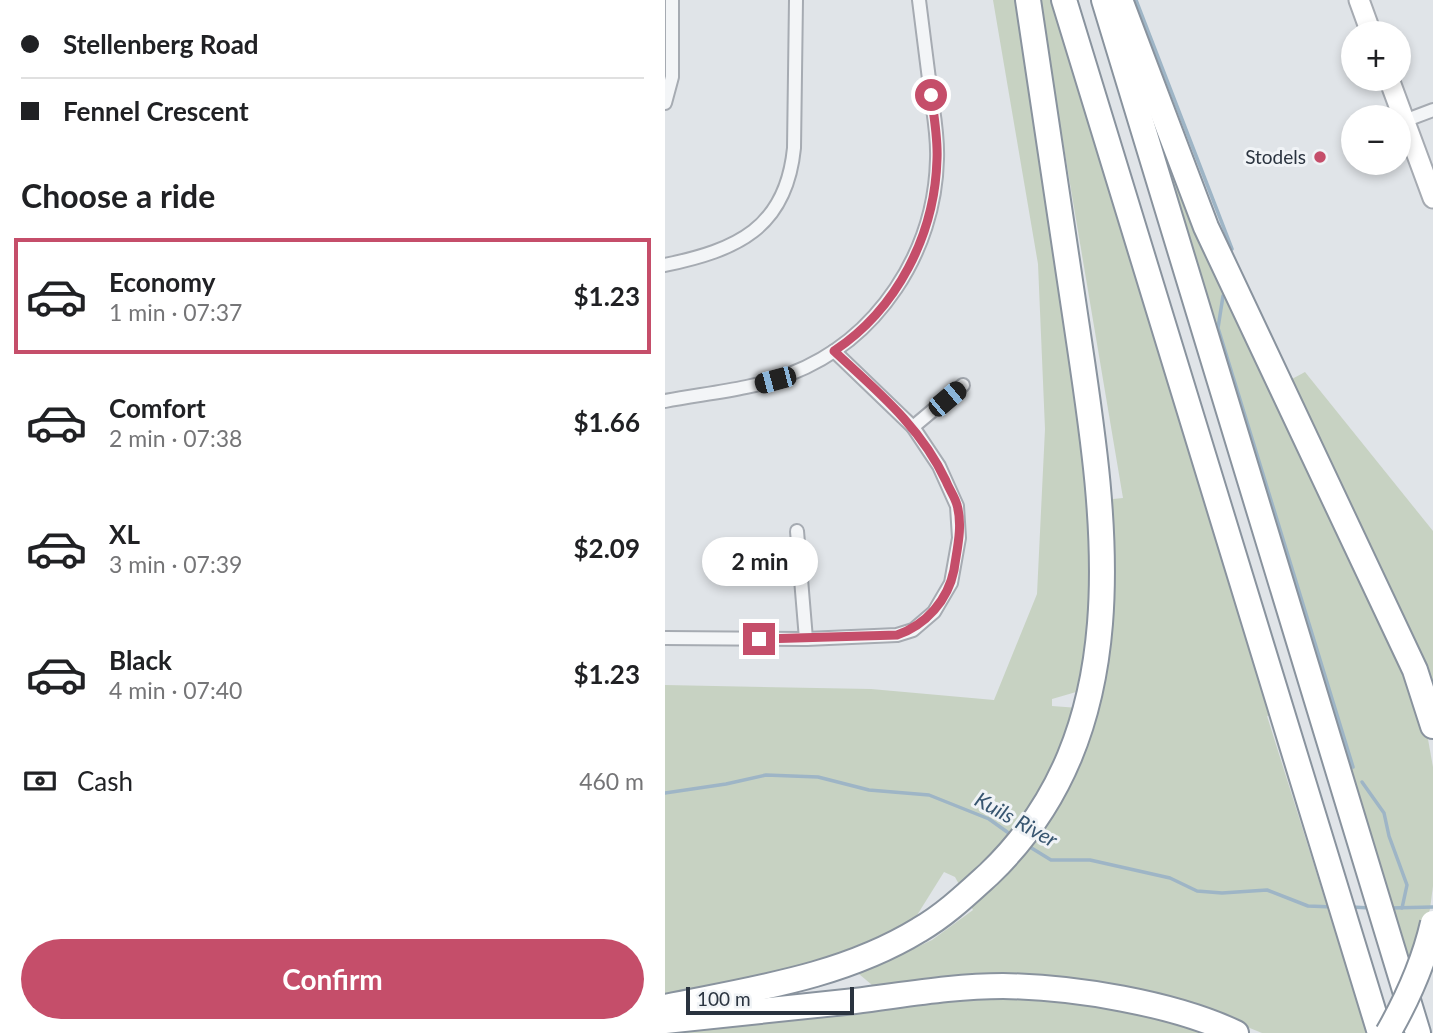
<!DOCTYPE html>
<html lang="en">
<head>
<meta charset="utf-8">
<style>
	:root { --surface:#fff; --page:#f6f6f6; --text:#202124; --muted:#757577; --line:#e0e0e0; --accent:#c54e6a }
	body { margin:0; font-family:Lato,sans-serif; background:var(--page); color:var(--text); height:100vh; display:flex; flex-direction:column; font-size:26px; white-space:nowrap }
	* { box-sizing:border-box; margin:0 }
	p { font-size:23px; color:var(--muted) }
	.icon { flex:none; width:38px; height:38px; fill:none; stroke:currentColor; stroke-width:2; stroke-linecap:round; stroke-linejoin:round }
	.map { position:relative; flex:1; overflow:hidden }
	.details { display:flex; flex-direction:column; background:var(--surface); width:665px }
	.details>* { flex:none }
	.hud { display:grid; align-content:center; height:154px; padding:0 21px; background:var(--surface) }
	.controls { position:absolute; left:676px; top:21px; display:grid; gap:14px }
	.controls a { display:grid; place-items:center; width:70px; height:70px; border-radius:50%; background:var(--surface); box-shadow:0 4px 10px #0003; font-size:35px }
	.scale { position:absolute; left:21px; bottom:18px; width:168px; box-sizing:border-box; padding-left:7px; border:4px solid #2a333f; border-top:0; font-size:19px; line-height:24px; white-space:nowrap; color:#2a333f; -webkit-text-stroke:5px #f0f3f6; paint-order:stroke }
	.end { position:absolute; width:32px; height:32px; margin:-16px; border:9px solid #c54e6a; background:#fff; box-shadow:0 0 0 4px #fff }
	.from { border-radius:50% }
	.bubble { position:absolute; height:49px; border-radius:24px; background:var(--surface); box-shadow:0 4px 10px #0003; font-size:23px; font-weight:700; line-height:49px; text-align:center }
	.car { position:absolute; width:21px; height:42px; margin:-21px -10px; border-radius:9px; box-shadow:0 0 5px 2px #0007; background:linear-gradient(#222 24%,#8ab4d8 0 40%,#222 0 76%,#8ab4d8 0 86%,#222 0) }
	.hud b { display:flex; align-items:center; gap:24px; height:66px; font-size:26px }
	.hud b+b { border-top:2px solid var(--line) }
	.hud i { width:18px; height:18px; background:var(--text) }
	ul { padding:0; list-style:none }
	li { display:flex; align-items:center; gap:21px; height:116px; margin:0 14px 10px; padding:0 7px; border:4px solid transparent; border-radius:0px }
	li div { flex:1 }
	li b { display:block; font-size:26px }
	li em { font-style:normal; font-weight:700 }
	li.current { border-color:var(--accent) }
	li>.icon { width:63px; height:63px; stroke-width:1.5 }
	h2 { padding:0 21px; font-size:32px; line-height:84px }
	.pay { display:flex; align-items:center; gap:18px; height:77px; padding:0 21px; font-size:26px }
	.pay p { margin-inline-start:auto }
	.cta { display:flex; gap:14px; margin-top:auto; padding:14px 21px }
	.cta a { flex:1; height:80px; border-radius:42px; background:var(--accent); color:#fff; font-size:28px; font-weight:700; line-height:80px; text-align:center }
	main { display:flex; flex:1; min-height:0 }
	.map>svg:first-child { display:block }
	.green { fill:#c7d2c2 }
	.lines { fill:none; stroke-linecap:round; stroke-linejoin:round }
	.stream { stroke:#9eb5c6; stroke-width:3.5 }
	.street-casing { stroke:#a6abb2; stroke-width:16 }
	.secondary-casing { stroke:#a6abb2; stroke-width:23 }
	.highway-casing { stroke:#89939e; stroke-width:28 }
	.street { stroke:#f3f5f7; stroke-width:12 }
	.secondary { stroke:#fff; stroke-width:19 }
	.highway { stroke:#fff; stroke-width:24 }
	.highway-bridge-casing { stroke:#89939e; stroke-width:28; stroke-linecap:butt }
	.highway-bridge { stroke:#fff; stroke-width:24 }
	.route { stroke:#c54e6a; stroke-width:9 }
	.poi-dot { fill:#c54e6a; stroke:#f0f3f6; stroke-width:2.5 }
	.labels { text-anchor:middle; stroke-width:6; stroke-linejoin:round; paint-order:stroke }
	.poi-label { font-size:19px; fill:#2a333f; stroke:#f0f3f6; text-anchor:end }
	.water-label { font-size:21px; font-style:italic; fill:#375570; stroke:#f0f3f6 }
</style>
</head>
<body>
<main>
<section class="details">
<div class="hud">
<b><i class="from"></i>Stellenberg Road</b>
<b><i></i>Fennel Crescent</b>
</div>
<h2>Choose a ride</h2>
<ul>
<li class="current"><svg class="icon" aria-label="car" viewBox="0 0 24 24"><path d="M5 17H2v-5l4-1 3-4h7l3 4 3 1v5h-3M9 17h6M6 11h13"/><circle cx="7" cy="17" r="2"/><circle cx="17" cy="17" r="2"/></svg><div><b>Economy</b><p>1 min · 07:37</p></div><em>$1.23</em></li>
<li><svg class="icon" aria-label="car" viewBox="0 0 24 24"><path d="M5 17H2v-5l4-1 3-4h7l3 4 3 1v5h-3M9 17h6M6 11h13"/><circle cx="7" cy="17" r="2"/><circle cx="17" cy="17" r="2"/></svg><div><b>Comfort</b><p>2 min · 07:38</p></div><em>$1.66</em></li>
<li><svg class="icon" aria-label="car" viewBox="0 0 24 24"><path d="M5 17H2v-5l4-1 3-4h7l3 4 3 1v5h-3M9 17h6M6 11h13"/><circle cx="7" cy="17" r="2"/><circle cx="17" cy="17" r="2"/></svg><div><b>XL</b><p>3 min · 07:39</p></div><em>$2.09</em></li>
<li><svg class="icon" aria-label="car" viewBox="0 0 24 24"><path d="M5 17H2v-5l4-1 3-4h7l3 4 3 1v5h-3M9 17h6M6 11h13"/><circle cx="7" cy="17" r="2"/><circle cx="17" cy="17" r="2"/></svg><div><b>Black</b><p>4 min · 07:40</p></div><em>$1.23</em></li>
</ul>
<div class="pay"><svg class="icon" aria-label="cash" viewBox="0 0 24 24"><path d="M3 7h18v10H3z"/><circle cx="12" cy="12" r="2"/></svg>Cash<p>460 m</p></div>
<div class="cta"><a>Confirm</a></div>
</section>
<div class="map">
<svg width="768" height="1033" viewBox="0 0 768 1033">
	<rect width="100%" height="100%" fill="#e0e4e8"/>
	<!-- green -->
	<g class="green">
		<path d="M328,0H356C371,102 386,203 402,304C420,429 444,565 418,690L387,699V706L427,709C445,640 442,572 438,500L458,498L374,0H387L607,715L602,716L702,1033H597L548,1013L492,995L445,985L395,978L315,976L207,985L194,974L267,940L308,910L290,877L279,872L249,920L194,949L130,971L0,995V685L206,689L329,700L372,594L380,429L373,264Z"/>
		<polygon points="501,148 732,654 761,728 768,767 768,886 765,909 746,968 493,151"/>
		<polygon points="640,372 768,531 768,691 627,379"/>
		<polygon points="288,995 441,1003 554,1033 0,1033 0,1030"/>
	</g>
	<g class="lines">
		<!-- stream -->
		<g class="stream">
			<polyline points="471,0 567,249"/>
			<polyline points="558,296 553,328 688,767"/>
			<polyline points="697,782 719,813 724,836 742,885 737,908"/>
			<polyline points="0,793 61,784 101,775 153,777 204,790 264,795 324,819 345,834"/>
			<polyline points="360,844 386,860 425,860 505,878 532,891 557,893 602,890 643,906 668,907"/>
			<polyline points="686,907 706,908"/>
			<polyline points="725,908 768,907"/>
		</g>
		<!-- street casing -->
		<g class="street-casing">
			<g id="street">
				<polyline points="0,103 7,77 7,0"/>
				<polyline points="739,121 768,110"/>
				<path d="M0,265C71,250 121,229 129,148L131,0"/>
				<path d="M0,401C41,393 86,390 125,374C213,340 270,252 272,159C273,137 269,116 266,95C262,63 258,32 254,0"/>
				<polyline points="248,427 298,385"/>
				<polyline points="132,531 141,639"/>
				<polyline points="0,638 141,639 232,635 248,630 269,612 286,583 294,538 292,506 274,466 248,427 169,351"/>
			</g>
		</g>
		<!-- secondary casing -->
		<g class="secondary-casing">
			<g id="secondary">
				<polyline points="694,0 706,33"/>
				<polyline points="724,79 768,198"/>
			</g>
		</g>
		<!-- highway casing -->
		<g class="highway-casing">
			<g id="highway">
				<polyline points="399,0 715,1033"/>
				<polyline points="439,0 753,1033"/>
				<polyline points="457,5 541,227 750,670 768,726"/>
				<path d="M0,1007C87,989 177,977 254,930C280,915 302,894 324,874C478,726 439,510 411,321C396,214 380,107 363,0"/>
				<path d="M0,1021C63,1014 127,1008 190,1001C239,995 288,986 338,986C409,987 507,1003 571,1033"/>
			</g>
		</g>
		<!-- street -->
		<use href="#street" class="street"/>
		<!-- secondary -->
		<use href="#secondary" class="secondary"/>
		<!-- highway -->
		<use href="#highway" class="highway"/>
		<!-- highway-bridge casing -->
		<g class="highway-bridge-casing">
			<path id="highway-bridge" d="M723,1033C743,998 759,962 768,923"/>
		</g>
		<!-- highway-bridge -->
		<use href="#highway-bridge" class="highway-bridge"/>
	</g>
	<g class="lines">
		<!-- route -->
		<path class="route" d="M94,639L232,635C261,625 283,600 289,570C292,549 298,526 292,505C290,497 284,489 281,481C256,427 212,391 169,351C232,309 270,235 272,159C273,138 269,116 266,95"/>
	</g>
	<!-- markers -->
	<circle class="poi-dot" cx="655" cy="157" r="7"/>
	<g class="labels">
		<!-- poi labels -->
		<g class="poi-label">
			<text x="641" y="164">Stodels</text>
		</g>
		<!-- water labels -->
		<g class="water-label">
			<text transform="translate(351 820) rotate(29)" y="7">Kuils River</text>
		</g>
	</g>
</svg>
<div class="controls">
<a>+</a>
<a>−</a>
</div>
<div class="scale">100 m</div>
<i class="end from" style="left:266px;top:95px"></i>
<i class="end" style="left:94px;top:639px"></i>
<div class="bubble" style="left:37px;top:537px;width:116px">2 min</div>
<i class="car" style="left:110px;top:380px;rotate:255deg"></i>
<i class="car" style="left:282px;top:399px;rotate:50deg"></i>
</div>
</main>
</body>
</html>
